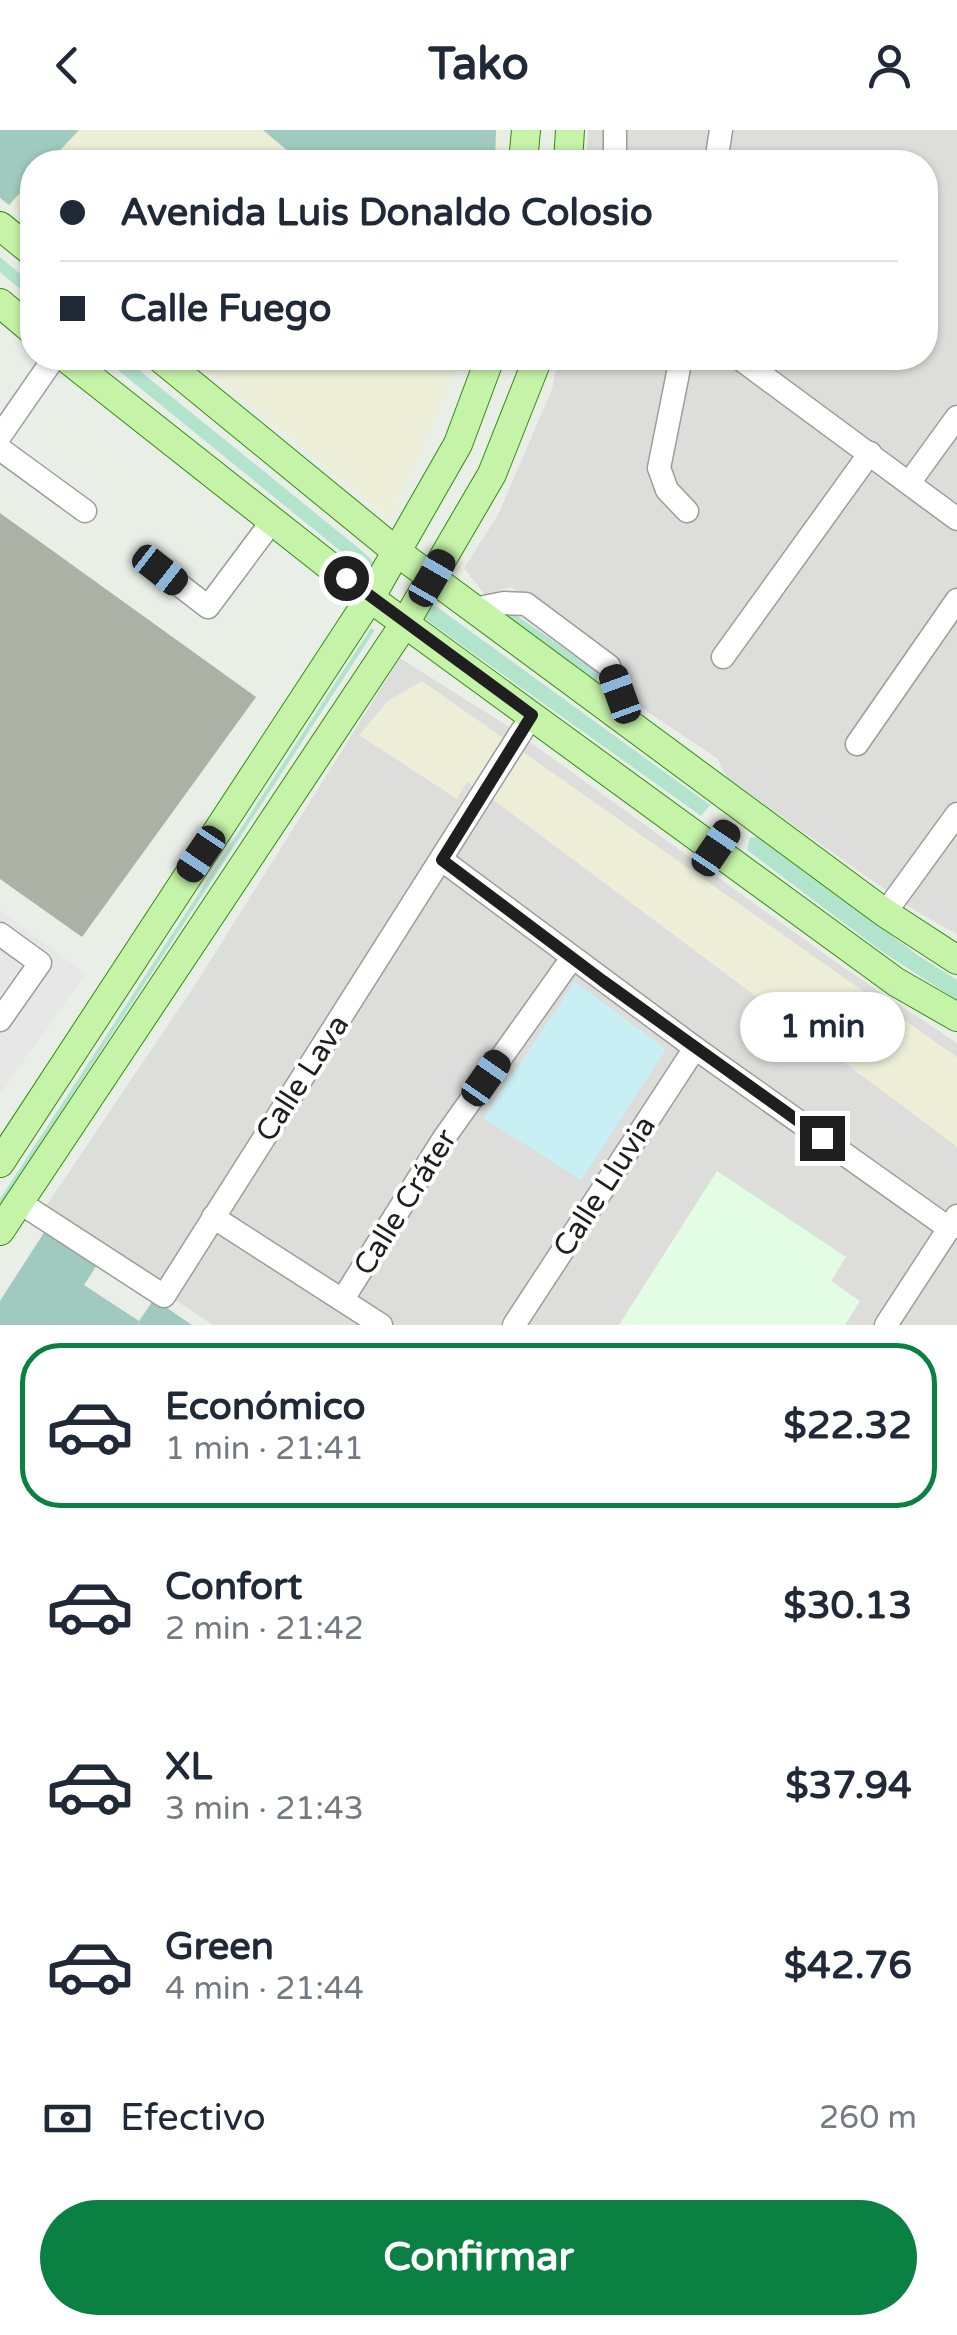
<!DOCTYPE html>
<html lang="es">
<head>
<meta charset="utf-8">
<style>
	:root { --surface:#fff; --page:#f2f2f3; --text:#1f2937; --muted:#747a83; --line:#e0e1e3; --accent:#0b8043 }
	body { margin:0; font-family:"Varela Round",sans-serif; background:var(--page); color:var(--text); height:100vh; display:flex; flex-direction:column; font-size:38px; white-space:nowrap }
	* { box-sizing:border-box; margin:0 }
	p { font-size:32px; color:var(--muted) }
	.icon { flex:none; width:55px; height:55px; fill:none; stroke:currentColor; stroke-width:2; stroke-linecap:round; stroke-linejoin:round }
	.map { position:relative; height:1195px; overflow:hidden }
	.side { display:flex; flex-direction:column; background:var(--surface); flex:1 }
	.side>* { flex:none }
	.hud { position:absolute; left:20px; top:20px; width:918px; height:220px; border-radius:40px; box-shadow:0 2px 8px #0004; display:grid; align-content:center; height:220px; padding:0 40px; background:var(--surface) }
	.end { position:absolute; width:45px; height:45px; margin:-22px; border:12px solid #1f1f1f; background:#fff; box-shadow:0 0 0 5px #fff }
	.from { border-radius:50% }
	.bubble { position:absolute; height:70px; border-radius:35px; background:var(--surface); box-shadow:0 2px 8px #0004; font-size:32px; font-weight:700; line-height:70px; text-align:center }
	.car { position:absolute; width:30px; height:60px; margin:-30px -15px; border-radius:12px; box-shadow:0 0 8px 2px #0007; background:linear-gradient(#222 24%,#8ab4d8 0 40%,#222 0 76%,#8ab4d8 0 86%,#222 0) }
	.hud b { display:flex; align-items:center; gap:35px; height:95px; font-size:38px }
	.hud b+b { border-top:2px solid var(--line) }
	.hud i { width:25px; height:25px; background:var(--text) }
	ul { padding:18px 0 0; list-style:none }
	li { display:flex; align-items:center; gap:30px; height:165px; margin:0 20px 15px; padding:0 20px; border:5px solid transparent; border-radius:40px }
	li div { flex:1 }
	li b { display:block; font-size:38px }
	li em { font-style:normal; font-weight:700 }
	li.current { border-color:var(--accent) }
	li>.icon { width:90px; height:90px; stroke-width:1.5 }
	.pay { display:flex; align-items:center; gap:25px; height:110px; padding:0 40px; font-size:38px }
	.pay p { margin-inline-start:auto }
	.action { display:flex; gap:20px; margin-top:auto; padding:20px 40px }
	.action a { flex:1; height:115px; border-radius:60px; background:var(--accent); color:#fff; font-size:40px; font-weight:700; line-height:115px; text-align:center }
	header { display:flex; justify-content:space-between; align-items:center; height:130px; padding:0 40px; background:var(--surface); font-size:45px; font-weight:700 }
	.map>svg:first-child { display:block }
	.residential { fill:#dddddc }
	.commercial { fill:#eceed8 }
	.education { fill:#e3fce4 }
	.grass { fill:#b2e4cd }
	.forest { fill:#a0cabf }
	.park { fill:#c8eff4 }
	.parking { fill:#e7e7e7 }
	.building { fill:#acb1a6 }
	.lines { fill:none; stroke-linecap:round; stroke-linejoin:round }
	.minor-casing { stroke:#9c9c9c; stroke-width:25 }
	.major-casing { stroke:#338c0f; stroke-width:30 }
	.minor { stroke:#fff; stroke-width:22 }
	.major { stroke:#c5f3a8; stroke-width:28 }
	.route { stroke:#1f1f1f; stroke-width:12 }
	.labels { text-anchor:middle; stroke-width:8; stroke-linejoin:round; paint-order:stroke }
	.street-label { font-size:30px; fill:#1f1f1f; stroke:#fff }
</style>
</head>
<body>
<header><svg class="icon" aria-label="back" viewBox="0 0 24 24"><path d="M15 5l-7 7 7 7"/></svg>Tako<svg class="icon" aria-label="person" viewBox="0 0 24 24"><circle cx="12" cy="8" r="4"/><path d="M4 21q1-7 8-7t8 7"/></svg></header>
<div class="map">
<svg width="957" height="1195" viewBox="0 0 957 1195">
	<rect width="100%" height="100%" fill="#e9efe7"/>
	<!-- residential -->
	<g class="residential">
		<polygon points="588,0 957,0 957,804 917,782 727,648 718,629 639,576 614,529 511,457 485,465 464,438 498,385 552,259 558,228 925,228 925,32 586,32"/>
		<polygon points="400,528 509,597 844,838 957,913 957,1195 213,1195 42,1082 197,852"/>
	</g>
	<!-- commercial -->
	<g class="commercial">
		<polygon points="0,0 500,0 499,32 32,32 32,94 0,68"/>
		<polygon points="194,228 460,228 390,389"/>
		<polygon points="422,551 957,927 957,1017 500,675 467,652 457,669 359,605 388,571"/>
	</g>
	<!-- education -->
	<polygon class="education" points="717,1041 846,1127 831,1151 860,1171 845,1195 619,1195"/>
	<!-- grass -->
	<g class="grass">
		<polygon points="0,127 32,154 32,169 0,142"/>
		<polygon points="103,228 124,228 361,420 377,435 370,445"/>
		<polygon points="430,474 437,477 710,675 701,686 421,486"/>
		<polygon points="509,480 601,544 596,551 505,486"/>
		<polygon points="371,498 375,500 0,1076 0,1069"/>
		<polygon points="760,706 916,824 957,850 957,870 881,821 747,720 750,708"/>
	</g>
	<!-- forest -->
	<g class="forest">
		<polygon points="0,0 79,0 49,32 32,32 32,50 9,75 0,68"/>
		<polygon points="263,0 496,0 495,32 301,32"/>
		<polygon points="45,1101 97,1135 84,1155 139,1191 154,1169 192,1195 0,1195 0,1171"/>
	</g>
	<!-- park -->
	<polygon class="park" points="575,852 666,919 581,1050 483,988"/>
	<!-- parking -->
	<polygon class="parking" points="0,780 86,844 0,964"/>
	<!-- building -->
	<polygon class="building" points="0,383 256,567 82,807 0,749"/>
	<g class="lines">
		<!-- minor casing -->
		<g class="minor-casing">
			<g id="minor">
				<polyline points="615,0 615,32"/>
				<polyline points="716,32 721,0"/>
				<polyline points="681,228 659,338 667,360 687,381"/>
				<polyline points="739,228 957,389"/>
				<polyline points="0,306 54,228"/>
				<polyline points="0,319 85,381"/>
				<polyline points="909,353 957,287"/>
				<polyline points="160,440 208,477 273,390"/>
				<polyline points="474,479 504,473 526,474 609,536 630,593"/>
				<polyline points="723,527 870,323"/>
				<polyline points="857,614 957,470"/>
				<polyline points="442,730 695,918 950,1099"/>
				<polyline points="885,783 957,684"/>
				<polyline points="0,804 40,833 0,890"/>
				<polyline points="19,1072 164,1166 532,585"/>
				<polyline points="213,1087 381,1195"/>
				<polyline points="343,1169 444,1008 572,828"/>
				<polyline points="514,1195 695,918"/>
				<polyline points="886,1195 957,1086"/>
			</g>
		</g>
		<!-- major casing -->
		<g class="major-casing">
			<g id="major">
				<polyline points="523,32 526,0"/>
				<polyline points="568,32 570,0"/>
				<polyline points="0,96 32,122"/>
				<polyline points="0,173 32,200"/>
				<polyline points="66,228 370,468 896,852 957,887"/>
				<polyline points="160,228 397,422 885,783 957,830"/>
				<polyline points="0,1033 370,468 458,314 490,228"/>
				<polyline points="0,1101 405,493 492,344 538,228"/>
			</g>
		</g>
		<!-- minor -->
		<use href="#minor" class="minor"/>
		<!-- major -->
		<use href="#major" class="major"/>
	</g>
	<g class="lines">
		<!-- route -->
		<polyline class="route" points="346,448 532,585 442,730 603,851 822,1008"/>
	</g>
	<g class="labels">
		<!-- street labels -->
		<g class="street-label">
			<text transform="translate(302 948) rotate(-57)" y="10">Calle Lava</text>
			<text transform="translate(604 1056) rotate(-57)" y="10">Calle Lluvia</text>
			<text transform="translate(405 1072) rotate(-58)" y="10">Calle Cráter</text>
		</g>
	</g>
</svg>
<i class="end from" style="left:346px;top:448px"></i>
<i class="end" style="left:822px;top:1008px"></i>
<div class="bubble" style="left:740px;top:862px;width:165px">1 min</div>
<i class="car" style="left:160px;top:440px;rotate:128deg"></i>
<i class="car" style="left:432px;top:448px;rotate:30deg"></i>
<i class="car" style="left:620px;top:564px;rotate:340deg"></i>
<i class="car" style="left:716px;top:718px;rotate:34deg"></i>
<i class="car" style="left:201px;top:724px;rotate:214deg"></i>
<i class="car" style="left:486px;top:948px;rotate:35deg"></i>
<div class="hud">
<b><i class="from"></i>Avenida Luis Donaldo Colosio</b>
<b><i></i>Calle Fuego</b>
</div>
</div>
<section class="side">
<ul>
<li class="current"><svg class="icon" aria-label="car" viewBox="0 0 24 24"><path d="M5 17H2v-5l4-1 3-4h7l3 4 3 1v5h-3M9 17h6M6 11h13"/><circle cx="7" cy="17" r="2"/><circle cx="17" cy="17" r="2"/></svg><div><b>Económico</b><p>1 min · 21:41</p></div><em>$22.32</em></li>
<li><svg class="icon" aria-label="car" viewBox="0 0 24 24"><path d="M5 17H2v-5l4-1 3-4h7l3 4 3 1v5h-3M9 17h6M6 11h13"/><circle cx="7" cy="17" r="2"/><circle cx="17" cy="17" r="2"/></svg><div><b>Confort</b><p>2 min · 21:42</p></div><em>$30.13</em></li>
<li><svg class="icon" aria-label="car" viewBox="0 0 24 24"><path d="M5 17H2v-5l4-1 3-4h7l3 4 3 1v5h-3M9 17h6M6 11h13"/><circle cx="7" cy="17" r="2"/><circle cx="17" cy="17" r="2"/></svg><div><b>XL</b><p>3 min · 21:43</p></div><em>$37.94</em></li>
<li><svg class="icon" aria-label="car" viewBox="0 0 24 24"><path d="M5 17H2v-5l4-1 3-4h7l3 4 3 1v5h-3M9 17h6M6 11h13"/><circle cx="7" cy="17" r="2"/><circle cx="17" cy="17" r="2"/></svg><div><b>Green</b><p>4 min · 21:44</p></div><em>$42.76</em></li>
</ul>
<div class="pay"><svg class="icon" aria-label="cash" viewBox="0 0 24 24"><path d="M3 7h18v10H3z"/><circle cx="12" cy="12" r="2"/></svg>Efectivo<p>260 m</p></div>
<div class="action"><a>Confirmar</a></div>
</section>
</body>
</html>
